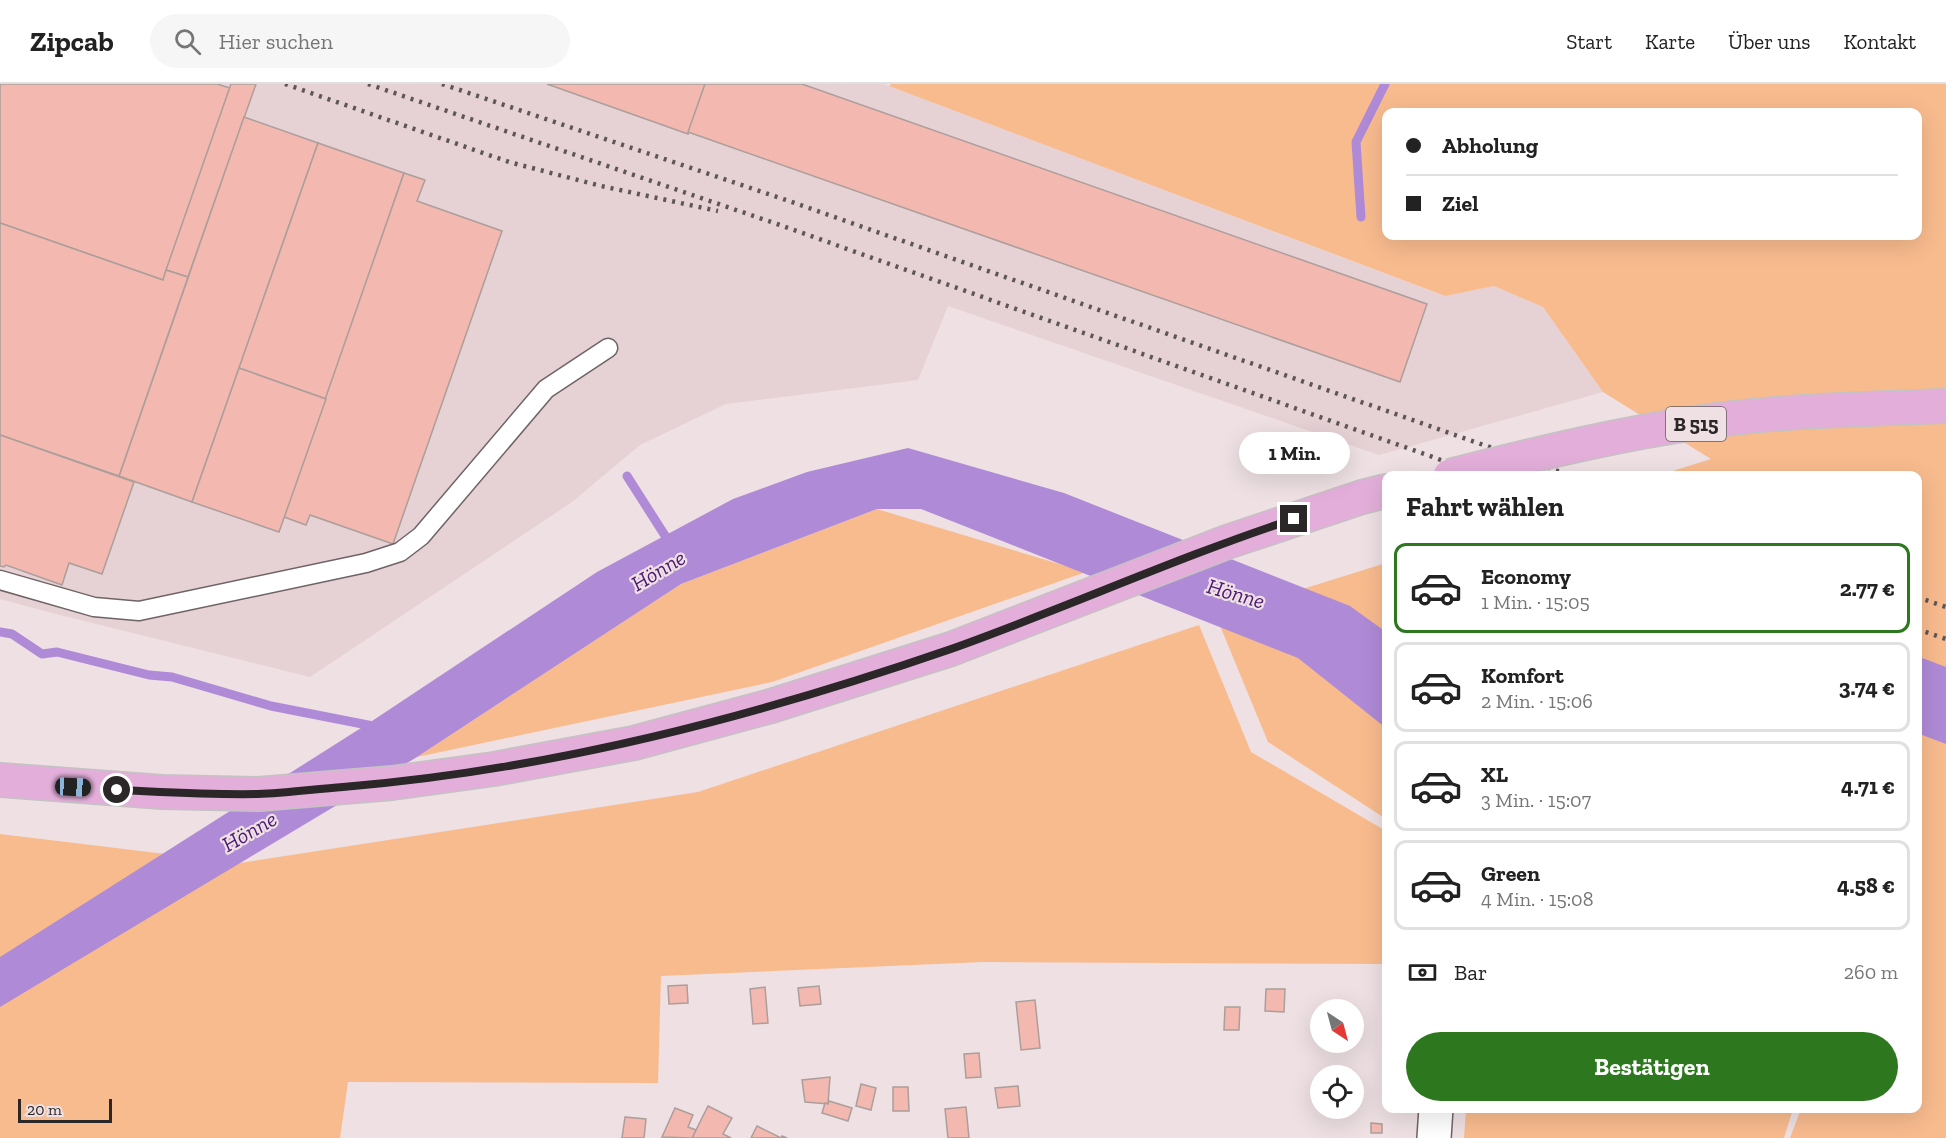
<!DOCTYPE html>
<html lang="de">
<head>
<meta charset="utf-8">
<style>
	:root { --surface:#fff; --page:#f6f6f6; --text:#222; --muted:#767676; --line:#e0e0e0; --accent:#2d781f }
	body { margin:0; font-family:"Zilla Slab",serif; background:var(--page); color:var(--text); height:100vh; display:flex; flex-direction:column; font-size:22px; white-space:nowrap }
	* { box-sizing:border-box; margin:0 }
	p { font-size:20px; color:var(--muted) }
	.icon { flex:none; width:33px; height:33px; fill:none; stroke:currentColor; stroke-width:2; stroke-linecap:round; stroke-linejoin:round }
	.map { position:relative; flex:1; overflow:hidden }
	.drawer { position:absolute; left:1382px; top:387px; width:540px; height:642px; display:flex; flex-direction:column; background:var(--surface); border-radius:12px; box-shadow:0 6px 24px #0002 }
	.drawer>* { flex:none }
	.top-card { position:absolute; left:1382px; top:24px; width:540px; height:132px; border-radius:12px; box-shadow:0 6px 24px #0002; display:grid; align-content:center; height:132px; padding:0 24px; background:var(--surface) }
	.needle { width:39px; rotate:144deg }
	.buttons { position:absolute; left:1310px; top:915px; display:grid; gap:12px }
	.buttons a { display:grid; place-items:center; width:54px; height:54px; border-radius:50%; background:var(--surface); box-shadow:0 6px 24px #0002; font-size:30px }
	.scale { position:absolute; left:18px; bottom:15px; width:94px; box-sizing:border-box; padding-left:6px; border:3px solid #2b2627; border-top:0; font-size:16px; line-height:21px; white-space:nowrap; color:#2b2627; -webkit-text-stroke:4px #eee0e3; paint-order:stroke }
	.end { position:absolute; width:27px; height:27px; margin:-14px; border:8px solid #2b2627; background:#fff; box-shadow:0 0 0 3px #fff }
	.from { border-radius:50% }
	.bubble { position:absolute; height:42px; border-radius:21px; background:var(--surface); box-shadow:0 6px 24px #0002; font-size:20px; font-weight:700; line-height:42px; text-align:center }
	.car { position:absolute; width:18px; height:36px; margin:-18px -9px; border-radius:8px; box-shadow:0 0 4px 2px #0007; background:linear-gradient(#222 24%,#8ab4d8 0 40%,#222 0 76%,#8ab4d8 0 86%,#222 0) }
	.top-card b { display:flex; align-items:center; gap:21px; height:57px; font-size:22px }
	.top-card b+b { border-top:2px solid var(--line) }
	.top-card i { width:15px; height:15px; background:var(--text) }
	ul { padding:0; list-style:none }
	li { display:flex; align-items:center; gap:18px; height:90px; margin:0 12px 9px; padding:0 12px; border:3px solid var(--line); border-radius:12px }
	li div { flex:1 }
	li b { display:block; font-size:22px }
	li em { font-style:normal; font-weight:700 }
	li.selected { border-color:var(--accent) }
	li>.icon { width:54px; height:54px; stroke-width:1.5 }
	h2 { padding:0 24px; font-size:27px; line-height:72px }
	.pay { display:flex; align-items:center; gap:15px; height:66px; padding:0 24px; font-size:22px }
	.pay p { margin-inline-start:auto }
	.cta { display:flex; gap:12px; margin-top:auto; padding:12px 24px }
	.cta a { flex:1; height:69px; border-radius:36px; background:var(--accent); color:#fff; font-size:24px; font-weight:700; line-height:69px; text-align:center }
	header { display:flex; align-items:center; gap:36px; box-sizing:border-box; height:84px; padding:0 30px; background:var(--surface); border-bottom:2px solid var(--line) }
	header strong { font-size:28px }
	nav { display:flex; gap:33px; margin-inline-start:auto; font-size:21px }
	.search { width:420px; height:54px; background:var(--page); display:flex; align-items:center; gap:15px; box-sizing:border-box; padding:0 21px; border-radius:33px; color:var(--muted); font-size:22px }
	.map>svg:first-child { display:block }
	.built { fill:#e6d1d5 }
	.green { fill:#f8bb8e; fill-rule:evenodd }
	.water { fill:#af8ad7 }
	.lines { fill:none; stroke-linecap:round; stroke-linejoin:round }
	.stream { stroke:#af8ad7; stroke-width:9 }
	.building { fill:#f3b8af; stroke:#ab9e9b; stroke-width:1.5 }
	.service-casing { stroke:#6f6366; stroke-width:21 }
	.minor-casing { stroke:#6f6366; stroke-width:36 }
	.primary-casing { stroke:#c4c2c3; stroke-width:36 }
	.service { stroke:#fff; stroke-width:18 }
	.minor { stroke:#fff; stroke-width:33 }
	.primary { stroke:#e3afda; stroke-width:33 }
	.rail { stroke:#5d5657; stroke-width:4.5; stroke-dasharray:3 6; stroke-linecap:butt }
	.primary-bridge-casing { stroke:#c4c2c3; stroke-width:36; stroke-linecap:butt }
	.primary-bridge { stroke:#e3afda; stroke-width:33 }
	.route { stroke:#2b2627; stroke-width:8 }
	.labels { text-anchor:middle; stroke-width:4.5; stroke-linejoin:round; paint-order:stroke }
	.shield { fill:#eee0e3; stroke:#665e5f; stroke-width:1.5 }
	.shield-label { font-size:20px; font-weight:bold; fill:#2b2627 }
	.water-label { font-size:22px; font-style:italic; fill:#4d1974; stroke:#eee0e3 }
</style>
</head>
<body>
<header>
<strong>Zipcab</strong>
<div class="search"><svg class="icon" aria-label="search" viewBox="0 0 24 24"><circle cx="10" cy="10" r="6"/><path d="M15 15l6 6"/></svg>Hier suchen</div>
<nav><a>Start</a><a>Karte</a><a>Über uns</a><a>Kontakt</a></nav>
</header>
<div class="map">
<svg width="1946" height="1054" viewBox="0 0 1946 1054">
	<rect width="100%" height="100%" fill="#eee0e3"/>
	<!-- built -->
	<polygon class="built" points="0,0 884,0 1444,212 1494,202 1543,223 1603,308 1379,371 948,222 918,296 726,320 640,361 572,418 310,593 56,530 0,515"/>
	<!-- green -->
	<g class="green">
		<path d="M891,0H1946V1054H1790L1801,1025L1917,1024V392L1660,391L1711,375L1603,308L1543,223L1494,202L1445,212L889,2ZM1386,28H1917V152H1386Z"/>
		<polygon points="877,425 1086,488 772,598 417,673 681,500"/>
		<polygon points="1386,479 1386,735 1268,658 1216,532"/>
		<polygon points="1199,541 1251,668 1386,747 1386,880 983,878 661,892 658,999 348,998 340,1054 0,1054 0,750 240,779 698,708"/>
		<polygon points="1466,1025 1466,1024 1793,1025 1784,1054 1464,1054"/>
	</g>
	<!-- water -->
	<g class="water">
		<polygon points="908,364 1064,409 1350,522 1386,548 1386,644 1298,574 921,425 877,425 681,500 417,673 0,923 0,873 372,637 597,488 733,415 807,388"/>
		<polygon points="1917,572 1946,583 1946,660 1917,649"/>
	</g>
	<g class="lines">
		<!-- stream -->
		<g class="stream">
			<polyline points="1361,133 1356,58 1385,0"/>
			<polyline points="627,392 671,461"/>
			<polyline points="0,548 12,550 42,570 57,568 149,591 172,593 271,622 378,643"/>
		</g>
	</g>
	<!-- building -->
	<g class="building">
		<polygon points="0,0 217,0 230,4 163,196 0,139"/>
		<polygon points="231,0 256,0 188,193 166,186"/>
		<polygon points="547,0 705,0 688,50"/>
		<polygon points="705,0 802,0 1427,220 1400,298 688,48"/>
		<polygon points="244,33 318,59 192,418 119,392"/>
		<polygon points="318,59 404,89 326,315 239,284"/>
		<polygon points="404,89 425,96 417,117 502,147 393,460 310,431 306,441 284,433"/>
		<polygon points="0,139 163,196 166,186 188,193 119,392 0,351"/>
		<polygon points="239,284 326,315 279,448 192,418"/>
		<polygon points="0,351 134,398 102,490 69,479 62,501 6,481 4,483 0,482"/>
		<polygon points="687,901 688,919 669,920 668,902"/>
		<polygon points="819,902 821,920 800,922 798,904"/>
		<polygon points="765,903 768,939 753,940 750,905"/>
		<polygon points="1266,905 1285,905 1284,928 1265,927"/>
		<polygon points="1035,916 1040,964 1021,966 1016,918"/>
		<polygon points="1225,923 1240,923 1239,946 1224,946"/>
		<polygon points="979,969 981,993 966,994 964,970"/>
		<polygon points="830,993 828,1020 805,1018 802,996"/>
		<polygon points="861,1000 876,1004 871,1026 856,1022"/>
		<polygon points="1018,1002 1020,1022 998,1024 995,1004"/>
		<polygon points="893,1003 908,1003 909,1027 893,1027"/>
		<polygon points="829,1017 852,1024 848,1037 822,1029 825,1019 828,1020"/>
		<polygon points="708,1022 732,1034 723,1050 731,1054 692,1054"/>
		<polygon points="966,1023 969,1054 948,1054 945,1025"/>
		<polygon points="675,1024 693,1031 688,1043 696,1046 692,1054 662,1053"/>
		<polygon points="625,1033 646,1035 644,1054 622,1054"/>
		<polygon points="1371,1039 1382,1040 1382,1049 1371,1049"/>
		<polygon points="757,1042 781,1054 782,1052 787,1054 751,1054"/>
	</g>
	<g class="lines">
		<!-- service casing -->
		<g class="service-casing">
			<polyline id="service" points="0,496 94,523 139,527 366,479 400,468 421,452 546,305 608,264"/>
		</g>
		<!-- minor casing -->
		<g class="minor-casing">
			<polyline id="minor" points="1434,1054 1436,1024"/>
		</g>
		<!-- primary casing -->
		<g class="primary-casing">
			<polyline id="primary" points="0,696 162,708 259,710 392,699 494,685 634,659 771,622 951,565 1227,458 1362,413 1386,407"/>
		</g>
		<!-- service -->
		<use href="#service" class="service"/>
		<!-- minor -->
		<use href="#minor" class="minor"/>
		<!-- primary -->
		<use href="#primary" class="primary"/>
		<!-- rail -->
		<g class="rail">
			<polyline points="285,0 509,78 601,102 718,127"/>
			<polyline points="368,0 777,140 1486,392"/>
			<polyline points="442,0 786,116 1572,392"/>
			<polyline points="1917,513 1946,523"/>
			<polyline points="1917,545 1946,555"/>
		</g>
		<!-- primary-bridge casing -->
		<g class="primary-bridge-casing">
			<path id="primary-bridge" d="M1450,392C1536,370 1622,349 1709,337C1787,326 1867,325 1946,322"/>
		</g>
		<!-- primary-bridge -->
		<use href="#primary-bridge" class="primary-bridge"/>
	</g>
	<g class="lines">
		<!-- route -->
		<path class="route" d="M117,706C164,708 211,711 258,710C286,709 315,705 343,703C551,686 754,633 951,565C1066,524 1178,473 1294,435"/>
	</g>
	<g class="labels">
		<!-- shield labels -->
		<rect class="shield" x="1666" y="323" width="60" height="34" rx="4.5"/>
		<g class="shield-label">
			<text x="1696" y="347">B 515</text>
		</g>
		<!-- water labels -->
		<g class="water-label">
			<text transform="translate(658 486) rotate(-31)" y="8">Hönne</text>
			<text transform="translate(1236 509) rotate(16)" y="8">Hönne</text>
			<text transform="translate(249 747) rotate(-30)" y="8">Hönne</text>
		</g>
	</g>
</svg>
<div class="buttons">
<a><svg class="needle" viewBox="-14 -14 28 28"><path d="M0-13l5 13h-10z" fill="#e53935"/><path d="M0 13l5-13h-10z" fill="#767676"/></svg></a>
<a><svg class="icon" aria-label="locate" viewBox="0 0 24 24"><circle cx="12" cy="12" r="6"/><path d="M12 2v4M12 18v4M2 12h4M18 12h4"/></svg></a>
</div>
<div class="scale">20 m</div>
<i class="end from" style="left:117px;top:706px"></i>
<i class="end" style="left:1294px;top:435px"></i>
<div class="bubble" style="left:1239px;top:348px;width:111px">1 Min.</div>
<i class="car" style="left:73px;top:703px;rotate:93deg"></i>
<div class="top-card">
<b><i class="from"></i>Abholung</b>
<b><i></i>Ziel</b>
</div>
<section class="drawer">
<h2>Fahrt wählen</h2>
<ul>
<li class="selected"><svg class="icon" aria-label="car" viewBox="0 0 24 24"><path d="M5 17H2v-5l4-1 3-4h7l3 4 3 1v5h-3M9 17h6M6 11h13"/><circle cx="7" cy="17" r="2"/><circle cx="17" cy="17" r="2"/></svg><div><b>Economy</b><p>1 Min. · 15:05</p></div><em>2.77 €</em></li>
<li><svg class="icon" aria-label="car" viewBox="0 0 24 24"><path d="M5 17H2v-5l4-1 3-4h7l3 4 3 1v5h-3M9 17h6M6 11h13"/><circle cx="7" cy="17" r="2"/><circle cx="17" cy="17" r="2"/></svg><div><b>Komfort</b><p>2 Min. · 15:06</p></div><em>3.74 €</em></li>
<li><svg class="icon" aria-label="car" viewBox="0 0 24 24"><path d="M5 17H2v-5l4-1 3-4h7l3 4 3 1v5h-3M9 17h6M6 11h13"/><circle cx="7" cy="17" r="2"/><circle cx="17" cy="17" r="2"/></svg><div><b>XL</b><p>3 Min. · 15:07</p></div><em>4.71 €</em></li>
<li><svg class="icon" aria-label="car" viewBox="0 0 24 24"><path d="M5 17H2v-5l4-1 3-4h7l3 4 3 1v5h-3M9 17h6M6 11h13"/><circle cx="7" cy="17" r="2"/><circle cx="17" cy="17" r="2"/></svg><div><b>Green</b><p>4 Min. · 15:08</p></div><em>4.58 €</em></li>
</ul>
<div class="pay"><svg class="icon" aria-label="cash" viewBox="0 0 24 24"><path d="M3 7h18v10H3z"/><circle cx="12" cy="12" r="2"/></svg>Bar<p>260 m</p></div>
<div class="cta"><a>Bestätigen</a></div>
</section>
</div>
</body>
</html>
